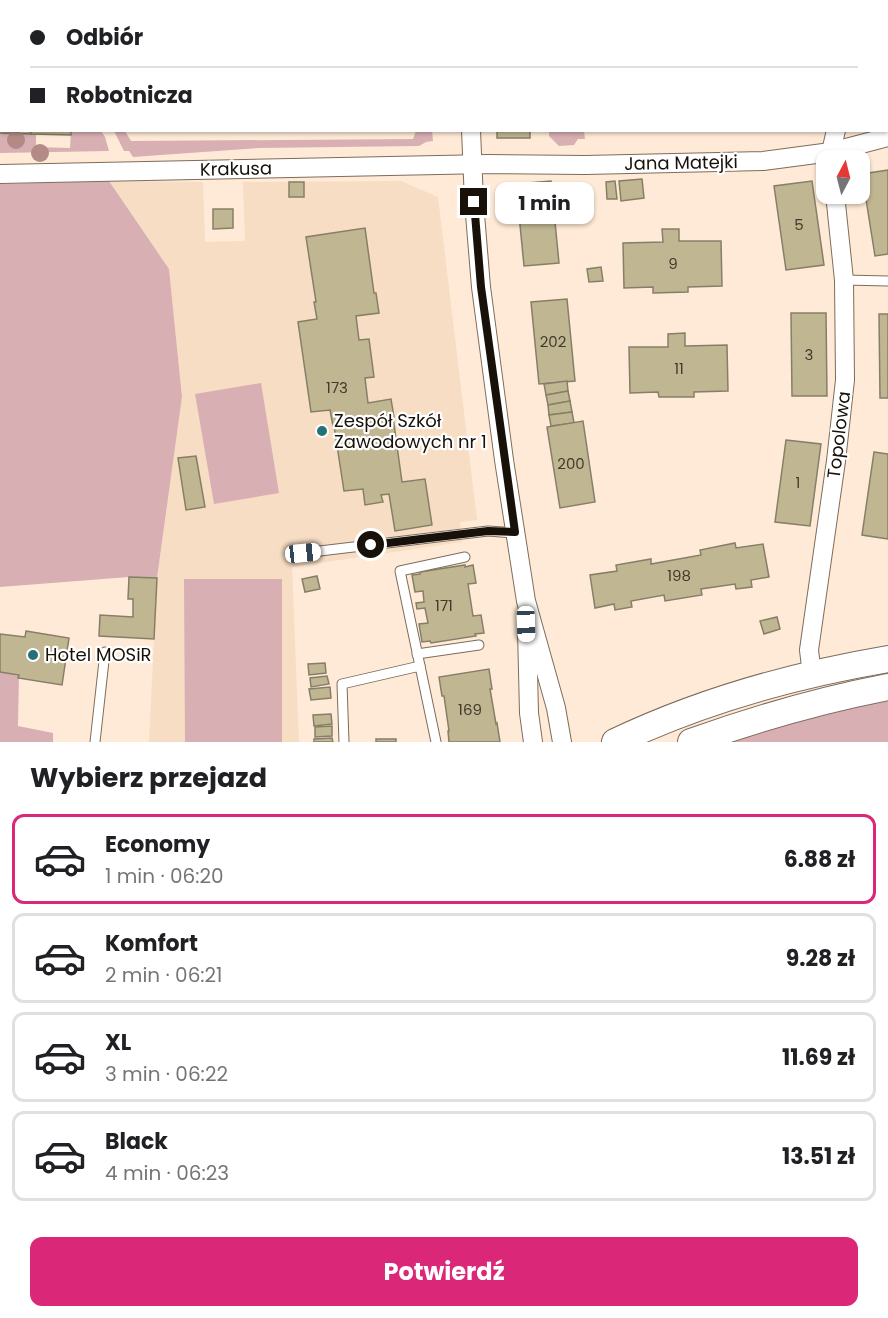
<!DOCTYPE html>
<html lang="pl">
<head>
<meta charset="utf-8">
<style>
	:root { --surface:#fff; --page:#f2f2f2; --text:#202124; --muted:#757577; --line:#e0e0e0; --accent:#db2777 }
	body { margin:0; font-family:Poppins,sans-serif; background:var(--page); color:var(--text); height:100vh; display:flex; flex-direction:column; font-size:22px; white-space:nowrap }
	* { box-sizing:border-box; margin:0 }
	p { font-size:20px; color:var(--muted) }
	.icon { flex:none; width:33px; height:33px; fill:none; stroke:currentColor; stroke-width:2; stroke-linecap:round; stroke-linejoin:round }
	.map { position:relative; height:742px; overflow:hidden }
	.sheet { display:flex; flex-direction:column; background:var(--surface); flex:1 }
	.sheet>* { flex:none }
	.banner { position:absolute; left:0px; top:0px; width:888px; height:132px; box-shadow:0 2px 4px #0004; display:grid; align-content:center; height:132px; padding:0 30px; background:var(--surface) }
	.needle { width:39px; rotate:7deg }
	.buttons { position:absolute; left:816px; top:150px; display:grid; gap:12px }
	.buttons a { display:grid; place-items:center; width:54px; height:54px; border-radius:12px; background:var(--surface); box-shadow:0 2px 4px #0004; font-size:30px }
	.end { position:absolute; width:27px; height:27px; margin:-14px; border:8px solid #17110a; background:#fff; box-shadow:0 0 0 3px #fff }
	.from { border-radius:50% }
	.bubble { position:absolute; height:42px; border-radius:12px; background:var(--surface); box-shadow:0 2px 4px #0004; font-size:20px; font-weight:700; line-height:42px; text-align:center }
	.car { position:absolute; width:18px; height:36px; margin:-18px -9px; border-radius:8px; box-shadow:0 0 4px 2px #0007; background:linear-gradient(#fff 24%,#345 0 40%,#fff 0 76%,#345 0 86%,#fff 0) }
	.banner b { display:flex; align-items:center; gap:21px; height:57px; font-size:22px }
	.banner b+b { border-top:2px solid var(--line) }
	.banner i { width:15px; height:15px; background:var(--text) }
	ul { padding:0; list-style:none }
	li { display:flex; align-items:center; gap:18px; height:90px; margin:0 12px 9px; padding:0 18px; border:3px solid var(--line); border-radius:12px }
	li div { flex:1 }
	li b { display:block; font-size:22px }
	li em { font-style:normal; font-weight:700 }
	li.selected { border-color:var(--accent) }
	li>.icon { width:54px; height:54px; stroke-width:1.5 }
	h2 { padding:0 30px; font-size:27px; line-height:72px }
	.action { display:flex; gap:12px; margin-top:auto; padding:12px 30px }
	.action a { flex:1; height:69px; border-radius:12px; background:var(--accent); color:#fff; font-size:24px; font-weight:700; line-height:69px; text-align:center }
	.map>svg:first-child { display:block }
	.built { fill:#f7ddc4 }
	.green { fill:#d8b0b4 }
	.building { fill:#c0b692; stroke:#867f68; stroke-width:1.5 }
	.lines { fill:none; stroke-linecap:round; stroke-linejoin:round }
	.service-casing { stroke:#7e6c5b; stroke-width:11 }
	.minor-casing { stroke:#7e6c5b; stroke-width:20 }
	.secondary-casing { stroke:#7e6c5b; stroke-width:28 }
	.service { stroke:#fff; stroke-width:9 }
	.minor { stroke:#fff; stroke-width:18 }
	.secondary { stroke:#fff; stroke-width:26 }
	.tree { fill:#b38a86 }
	.route { stroke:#17110a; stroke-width:8 }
	.poi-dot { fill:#267077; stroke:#fff; stroke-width:2 }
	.labels { text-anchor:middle; stroke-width:4.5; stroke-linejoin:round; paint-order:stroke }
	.number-label { font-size:15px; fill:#413a2c }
	.street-label { font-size:18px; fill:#17110a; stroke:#fff }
	.poi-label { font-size:18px; fill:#17110a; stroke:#fff; text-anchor:start }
</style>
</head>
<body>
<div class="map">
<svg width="888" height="742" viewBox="0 0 888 742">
	<rect width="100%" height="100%" fill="#feead6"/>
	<!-- built -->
	<polygon class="built" points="109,181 203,182 205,242 245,241 243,182 401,181 438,197 477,520 460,522 462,542 292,567 299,742 149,742 157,578 182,397 169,269"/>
	<!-- green -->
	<g class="green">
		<polygon points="71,130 101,131 105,137 109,151 0,153 0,133 36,134 36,147 70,148"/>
		<polygon points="432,130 433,141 426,142 419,146 259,148 133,157 129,151 124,151 114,131 125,131 131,141 413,139 416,131"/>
		<polygon points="549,131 584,131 585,139 578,139 574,145 559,146 549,136"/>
		<polygon points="109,181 169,269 182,397 157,578 129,577 0,587 0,184"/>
		<polygon points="261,383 279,493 214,504 195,394"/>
		<polygon points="184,579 282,579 282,742 185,742"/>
		<polygon points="0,672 19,675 18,726 53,733 53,742 0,742"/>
		<polygon points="888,697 888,742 713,742"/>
	</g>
	<!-- building -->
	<g class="building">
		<polygon points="1,0 71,0 71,2 2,2 0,12"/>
		<rect x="135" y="0" width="45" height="2"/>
		<rect x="374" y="0" width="44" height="2"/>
		<rect x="792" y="0" width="39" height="2"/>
		<polygon points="0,98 2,98 2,130 31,130 31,134 0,133"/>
		<polygon points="31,130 71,130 71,135 31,134"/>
		<rect x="497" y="130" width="33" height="8"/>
		<polygon points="888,170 888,254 875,256 862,174"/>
		<polygon points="642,179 644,198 621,201 619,181"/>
		<polygon points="551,181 559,263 524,266 516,184"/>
		<polygon points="615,181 617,199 607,199 606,182"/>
		<polygon points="812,181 824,265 786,270 774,186"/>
		<rect x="289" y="182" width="15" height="15"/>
		<polygon points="213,209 233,209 233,228 213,229"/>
		<polygon points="365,228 374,293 376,293 379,313 356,316 359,340 369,339 374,377 365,378 368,403 391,399 394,417 393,417 402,482 425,479 432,525 395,531 389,494 381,495 383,502 365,505 363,489 344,491 334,426 333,426 330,410 311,412 298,322 317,319 314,302 316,302 306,237"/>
		<polygon points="662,229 679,229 679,241 721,241 722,286 688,287 688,292 653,293 653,287 624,288 623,243 663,242"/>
		<polygon points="601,267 603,281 589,282 587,269"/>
		<polygon points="567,299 575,381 539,384 531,302"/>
		<polygon points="791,313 826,313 827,396 792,396"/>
		<polygon points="879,314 888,314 888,398 880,398"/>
		<polygon points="685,333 685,346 727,345 728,391 694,392 694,397 659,397 658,392 630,393 629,347 668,347 668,334"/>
		<polygon points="567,381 568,391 546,395 544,384"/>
		<polygon points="568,391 570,401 548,405 546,395"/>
		<polygon points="570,401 572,412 549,415 548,405"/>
		<polygon points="572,412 574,423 551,426 549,415"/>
		<polygon points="583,421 595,502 560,508 547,427"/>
		<polygon points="786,440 821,444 810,526 775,522"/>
		<polygon points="874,452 888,454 888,539 862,535"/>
		<polygon points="196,456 205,507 186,510 178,458"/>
		<polygon points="735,543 736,548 763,544 769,577 751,580 752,587 736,589 735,584 701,589 702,595 665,601 664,595 631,601 632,607 615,610 614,604 595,608 590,575 617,571 616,565 651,559 651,564 701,555 700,550"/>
		<polygon points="465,565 465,567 473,565 476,583 468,584 473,616 481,615 484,633 475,634 476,636 431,643 430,641 422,642 419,624 428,623 425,608 417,609 416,603 424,602 423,591 415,592 412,575 420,574 420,572"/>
		<polygon points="317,576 320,589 305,592 302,579"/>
		<polygon points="129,577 157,578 154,639 99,636 100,615 133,617 133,599 128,599"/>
		<polygon points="777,617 780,629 764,634 760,621"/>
		<polygon points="26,631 69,638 62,685 18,678 19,675 0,672 0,634 25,637"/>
		<polygon points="325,663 326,673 309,675 308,664"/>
		<polygon points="489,669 492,689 490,689 496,724 497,723 500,742 449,742 448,731 449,731 444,696 442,696 439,677"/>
		<polygon points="327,676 329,684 311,687 310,678"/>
		<polygon points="330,687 331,698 311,700 309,689"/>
		<polygon points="331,714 332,724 314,726 313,715"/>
		<polygon points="332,726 332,736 315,737 315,727"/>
		<polygon points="332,738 333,742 314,742 314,739"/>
		<rect x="376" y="739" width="20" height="3"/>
	</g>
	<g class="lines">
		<!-- service casing -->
		<g class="service-casing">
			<g id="service">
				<polyline points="746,0 748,2"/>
				<polyline points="0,35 2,35"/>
				<polyline points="844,280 888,281"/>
				<polyline points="303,553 488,531 515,533"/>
				<polyline points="417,654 479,645"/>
				<polyline points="420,666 400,571 465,557"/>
				<polyline points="95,742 105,652"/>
				<polyline points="344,742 342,684 420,666 436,742"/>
			</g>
		</g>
		<!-- minor casing -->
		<g class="minor-casing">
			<g id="minor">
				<polyline points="474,2 474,0"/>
				<polyline points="874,2 874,0"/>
				<polyline points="471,130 474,202 481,287 504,460 526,601 556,708 562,742"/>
				<polyline points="832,160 831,152 836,130"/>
				<polyline points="0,174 488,164 585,165 763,161 831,152 888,137"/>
				<polyline points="527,630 529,713 533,742"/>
				<polyline points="812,675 809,650 836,461 845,380 844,280 835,194"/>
			</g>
		</g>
		<!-- secondary casing -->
		<g class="secondary-casing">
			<g id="secondary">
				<path d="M615,742C701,701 794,675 888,659"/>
				<path d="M691,742C755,719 821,700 888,687"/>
			</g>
		</g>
		<!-- service -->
		<use href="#service" class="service"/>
		<!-- minor -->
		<use href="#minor" class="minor"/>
		<!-- secondary -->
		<use href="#secondary" class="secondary"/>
	</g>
	<!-- trees -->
	<g class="tree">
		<circle cx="16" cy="140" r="9"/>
		<circle cx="40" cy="153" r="9"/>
	</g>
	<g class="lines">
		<!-- route -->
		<polyline class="route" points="371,545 488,531 515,532 481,287 474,202"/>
	</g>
	<!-- markers -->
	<g class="poi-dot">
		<circle cx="322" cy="431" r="6"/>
		<circle cx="33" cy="655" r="6"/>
	</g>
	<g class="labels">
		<!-- number labels -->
		<g class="number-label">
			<text x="799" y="230">5</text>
			<text x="673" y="269">9</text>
			<text x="553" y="347">202</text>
			<text x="809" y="360">3</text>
			<text x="679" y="374">11</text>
			<text x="337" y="393">173</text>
			<text x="571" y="469">200</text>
			<text x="798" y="488">1</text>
			<text x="679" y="581">198</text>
			<text x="444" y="611">171</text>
			<text x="470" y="715">169</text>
		</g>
		<!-- street labels -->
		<g class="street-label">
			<text transform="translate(681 163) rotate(-1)" y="6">Jana Matejki</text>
			<text transform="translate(236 169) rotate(-1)" y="6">Krakusa</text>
			<text transform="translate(839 435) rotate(-83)" y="6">Topolowa</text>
		</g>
		<!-- poi labels -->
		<g class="poi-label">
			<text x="334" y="427">Zespół Szkół<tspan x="334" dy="21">Zawodowych nr 1</tspan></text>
			<text x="45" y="661">Hotel MOSiR</text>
		</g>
	</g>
</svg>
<div class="buttons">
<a><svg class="needle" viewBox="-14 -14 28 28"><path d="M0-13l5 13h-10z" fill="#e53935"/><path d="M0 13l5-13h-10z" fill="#757577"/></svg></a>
</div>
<i class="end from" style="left:371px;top:545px"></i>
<i class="end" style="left:474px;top:202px"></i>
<div class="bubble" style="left:495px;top:182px;width:99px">1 min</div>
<i class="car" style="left:303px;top:553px;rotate:84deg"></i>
<i class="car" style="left:526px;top:624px;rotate:178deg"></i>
<div class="banner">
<b><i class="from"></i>Odbiór</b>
<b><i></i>Robotnicza</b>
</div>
</div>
<section class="sheet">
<h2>Wybierz przejazd</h2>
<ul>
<li class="selected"><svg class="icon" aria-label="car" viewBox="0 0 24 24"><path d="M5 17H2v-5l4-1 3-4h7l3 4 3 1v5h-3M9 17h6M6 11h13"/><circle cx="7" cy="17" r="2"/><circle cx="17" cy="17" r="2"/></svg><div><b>Economy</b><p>1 min · 06:20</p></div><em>6.88 zł</em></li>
<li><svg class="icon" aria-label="car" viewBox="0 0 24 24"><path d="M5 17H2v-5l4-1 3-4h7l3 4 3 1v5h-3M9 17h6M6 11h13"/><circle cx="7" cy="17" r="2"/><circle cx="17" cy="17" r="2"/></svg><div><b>Komfort</b><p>2 min · 06:21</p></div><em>9.28 zł</em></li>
<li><svg class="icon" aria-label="car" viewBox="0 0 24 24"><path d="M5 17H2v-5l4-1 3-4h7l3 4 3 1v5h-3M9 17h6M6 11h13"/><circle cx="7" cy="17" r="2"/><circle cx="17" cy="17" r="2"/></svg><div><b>XL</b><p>3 min · 06:22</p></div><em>11.69 zł</em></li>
<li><svg class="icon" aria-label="car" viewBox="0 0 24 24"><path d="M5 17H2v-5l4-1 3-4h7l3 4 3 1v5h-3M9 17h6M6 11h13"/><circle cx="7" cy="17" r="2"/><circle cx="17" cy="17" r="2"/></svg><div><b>Black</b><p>4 min · 06:23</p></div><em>13.51 zł</em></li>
</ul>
<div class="action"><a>Potwierdź</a></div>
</section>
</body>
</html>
